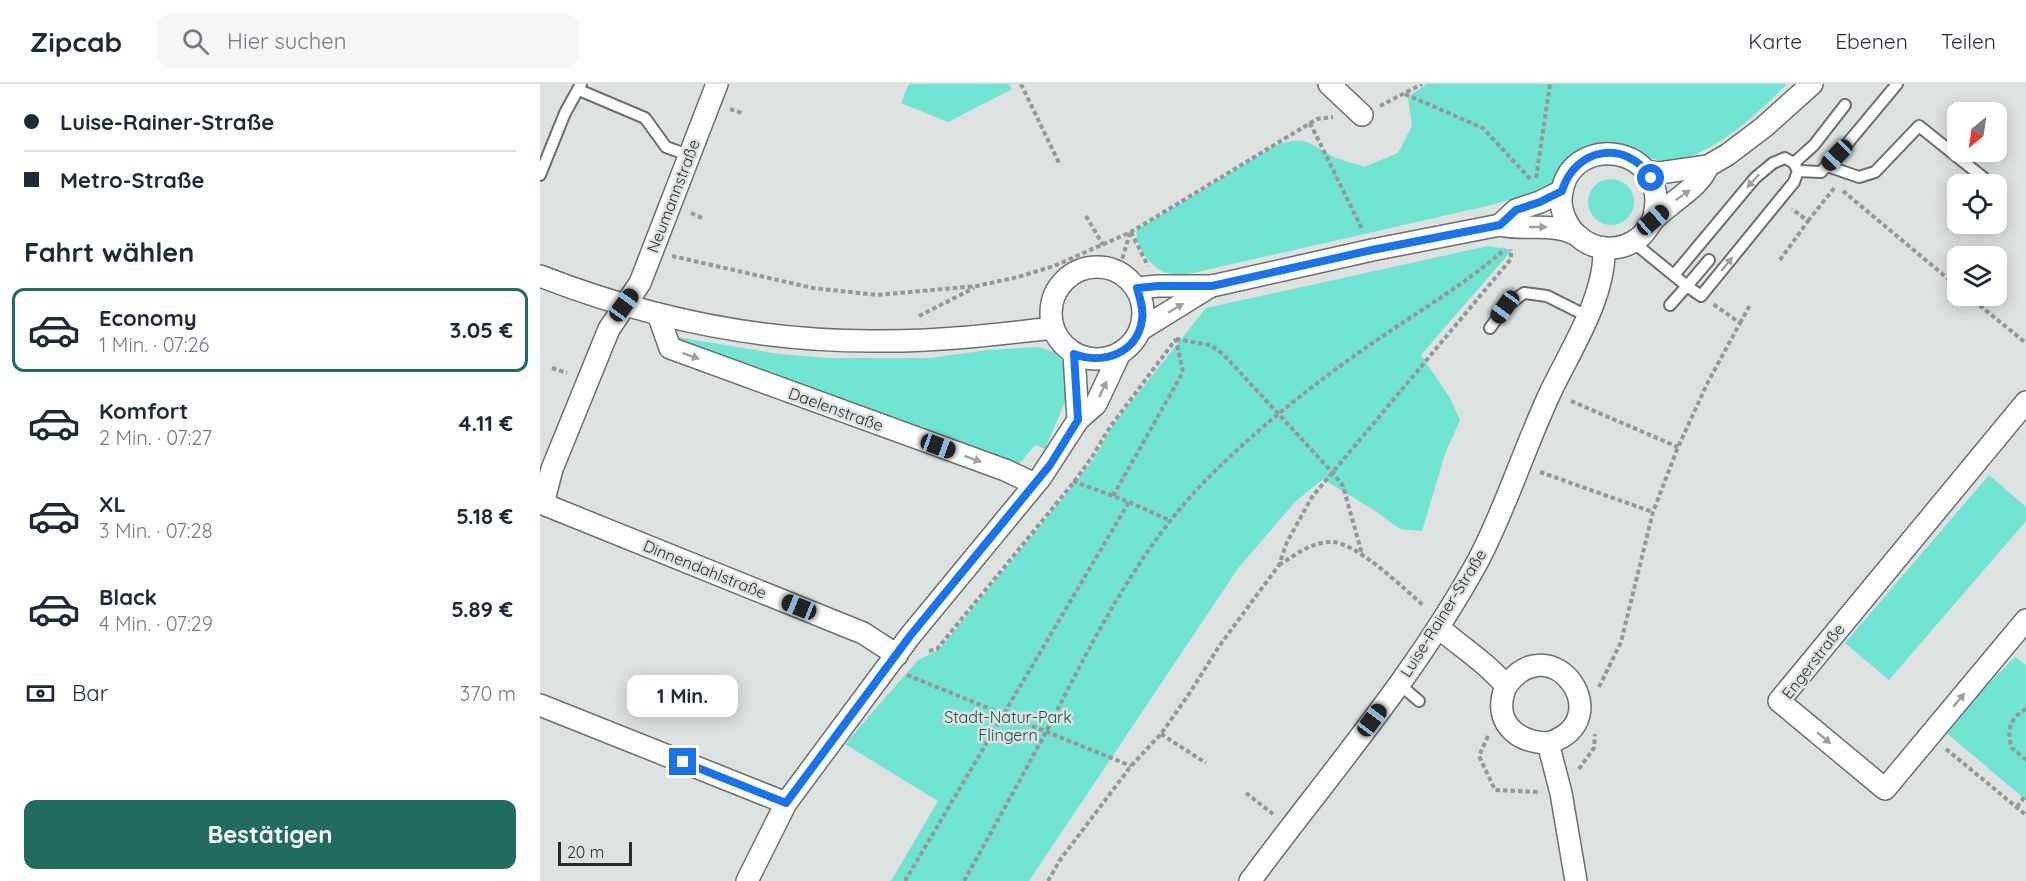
<!DOCTYPE html>
<html lang="de">
<head>
<meta charset="utf-8">
<style>
	:root { --surface:#fff; --page:#f6f6f7; --text:#1f2937; --muted:#747a83; --line:#e0e1e3; --accent:#226b61 }
	body { margin:0; font-family:Quicksand,sans-serif; background:var(--page); color:var(--text); height:100vh; display:flex; flex-direction:column; font-size:22px; white-space:nowrap }
	* { box-sizing:border-box; margin:0 }
	p { font-size:20px; color:var(--muted) }
	.icon { flex:none; width:33px; height:33px; fill:none; stroke:currentColor; stroke-width:2; stroke-linecap:round; stroke-linejoin:round }
	.map { position:relative; flex:1; overflow:hidden }
	.drawer { display:flex; flex-direction:column; background:var(--surface); width:540px }
	.drawer>* { flex:none }
	.hud { display:grid; align-content:center; height:132px; padding:0 24px; background:var(--surface) }
	.needle { width:39px; rotate:209deg }
	.fabs { position:absolute; left:1407px; top:18px; display:grid; gap:12px }
	.fabs a { display:grid; place-items:center; width:60px; height:60px; border-radius:12px; background:var(--surface); box-shadow:0 3px 15px #0003; font-size:30px }
	.scale { position:absolute; left:18px; bottom:15px; width:74px; box-sizing:border-box; padding-left:6px; border:3px solid #2b2d2c; border-top:0; font-size:16px; line-height:21px; white-space:nowrap; color:#2b2d2c; -webkit-text-stroke:4px #dee2e1; paint-order:stroke }
	.end { position:absolute; width:27px; height:27px; margin:-14px; border:8px solid #1a73e8; background:#fff; box-shadow:0 0 0 3px #fff }
	.from { border-radius:50% }
	.bubble { position:absolute; height:42px; border-radius:12px; background:var(--surface); box-shadow:0 3px 15px #0003; font-size:20px; font-weight:700; line-height:42px; text-align:center }
	.car { position:absolute; width:18px; height:36px; margin:-18px -9px; border-radius:8px; box-shadow:0 0 4px 2px #0007; background:linear-gradient(#222 24%,#8ab4d8 0 40%,#222 0 76%,#8ab4d8 0 86%,#222 0) }
	.hud b { display:flex; align-items:center; gap:21px; height:57px; font-size:22px }
	.hud b+b { border-top:2px solid var(--line) }
	.hud i { width:15px; height:15px; background:var(--text) }
	ul { padding:0; list-style:none }
	li { display:flex; align-items:center; gap:18px; height:84px; margin:0 12px 9px; padding:0 12px; border:3px solid transparent; border-radius:12px }
	li div { flex:1 }
	li b { display:block; font-size:22px }
	li em { font-style:normal; font-weight:700 }
	li.on { border-color:var(--accent) }
	li>.icon { width:54px; height:54px; stroke-width:1.5 }
	h2 { padding:0 24px; font-size:27px; line-height:72px }
	.pay { display:flex; align-items:center; gap:15px; height:66px; padding:0 24px; font-size:22px }
	.pay p { margin-inline-start:auto }
	.action { display:flex; gap:12px; margin-top:auto; padding:12px 24px }
	.action a { flex:1; height:69px; border-radius:12px; background:var(--accent); color:#fff; font-size:24px; font-weight:700; line-height:69px; text-align:center }
	header { display:flex; align-items:center; gap:36px; box-sizing:border-box; height:84px; padding:0 30px; background:var(--surface); border-bottom:2px solid var(--line) }
	header strong { font-size:28px }
	nav { display:flex; gap:33px; margin-inline-start:auto; font-size:21px }
	.search { width:420px; height:54px; background:var(--page); display:flex; align-items:center; gap:15px; box-sizing:border-box; padding:0 21px; border-radius:12px; color:var(--muted); font-size:22px }
	main { display:flex; flex:1; min-height:0 }
	.map>svg:first-child { display:block }
	.green { fill:#71e4d4 }
	.lines { fill:none; stroke-linecap:round; stroke-linejoin:round }
	.lane-casing { stroke:#6c6f6e; stroke-width:14 }
	.street-casing { stroke:#6c6f6e; stroke-width:24 }
	.path { stroke:#959897; stroke-width:4; stroke-dasharray:4.5 3; stroke-linecap:butt }
	.lane { stroke:#fff; stroke-width:10 }
	.street { stroke:#fff; stroke-width:21 }
	.oneway { fill:#a0a0a0 }
	.route { stroke:#1a73e8; stroke-width:8 }
	.labels { text-anchor:middle; stroke-width:5; stroke-linejoin:round; paint-order:stroke }
	.street-label { font-size:16px; fill:#2b2d2c; stroke:#dee2e1 }
	.park-label { font-size:16px; fill:#15534c; stroke:#dee2e1 }
</style>
</head>
<body>
<header>
<strong>Zipcab</strong>
<div class="search"><svg class="icon" aria-label="search" viewBox="0 0 24 24"><circle cx="10" cy="10" r="6"/><path d="M15 15l6 6"/></svg>Hier suchen</div>
<nav><a>Karte</a><a>Ebenen</a><a>Teilen</a></nav>
</header>
<main>
<section class="drawer">
<div class="hud">
<b><i class="from"></i>Luise-Rainer-Straße</b>
<b><i></i>Metro-Straße</b>
</div>
<h2>Fahrt wählen</h2>
<ul>
<li class="on"><svg class="icon" aria-label="car" viewBox="0 0 24 24"><path d="M5 17H2v-5l4-1 3-4h7l3 4 3 1v5h-3M9 17h6M6 11h13"/><circle cx="7" cy="17" r="2"/><circle cx="17" cy="17" r="2"/></svg><div><b>Economy</b><p>1 Min. · 07:26</p></div><em>3.05 €</em></li>
<li><svg class="icon" aria-label="car" viewBox="0 0 24 24"><path d="M5 17H2v-5l4-1 3-4h7l3 4 3 1v5h-3M9 17h6M6 11h13"/><circle cx="7" cy="17" r="2"/><circle cx="17" cy="17" r="2"/></svg><div><b>Komfort</b><p>2 Min. · 07:27</p></div><em>4.11 €</em></li>
<li><svg class="icon" aria-label="car" viewBox="0 0 24 24"><path d="M5 17H2v-5l4-1 3-4h7l3 4 3 1v5h-3M9 17h6M6 11h13"/><circle cx="7" cy="17" r="2"/><circle cx="17" cy="17" r="2"/></svg><div><b>XL</b><p>3 Min. · 07:28</p></div><em>5.18 €</em></li>
<li><svg class="icon" aria-label="car" viewBox="0 0 24 24"><path d="M5 17H2v-5l4-1 3-4h7l3 4 3 1v5h-3M9 17h6M6 11h13"/><circle cx="7" cy="17" r="2"/><circle cx="17" cy="17" r="2"/></svg><div><b>Black</b><p>4 Min. · 07:29</p></div><em>5.89 €</em></li>
</ul>
<div class="pay"><svg class="icon" aria-label="cash" viewBox="0 0 24 24"><path d="M3 7h18v10H3z"/><circle cx="12" cy="12" r="2"/></svg>Bar<p>370 m</p></div>
<div class="action"><a>Bestätigen</a></div>
</section>
<div class="map">
<svg width="1486" height="797" viewBox="0 0 1486 797">
	<rect width="100%" height="100%" fill="#dee2e1"/>
	<!-- green -->
	<g class="green">
		<polygon points="369,0 469,0 472,5 408,38 361,19"/>
		<path d="M887,0H1247C1218,29 1169,76 1127,77C1108,77 1088,64 1070,57L1038,70L1012,99L990,110L947,122L644,191C637,190 626,190 620,186C608,179 594,159 597,146L734,62C765,52 766,57 792,72C802,77 814,79 824,83L858,69L872,42L868,13Z"/>
		<circle cx="1071" cy="118" r="23"/>
		<polygon points="948,162 972,166 881,271 910,314 920,336 905,370 882,447 860,445 837,428 783,395 755,418 699,483 489,797 351,797 398,717 305,660 378,576 399,566 535,399 554,375 573,341 666,224"/>
		<polygon points="136,253 239,270 288,274 390,274 448,266 499,263 514,268 527,282 530,306 505,365 495,361 474,386 135,260"/>
		<polygon points="1449,391 1486,423 1486,437 1349,596 1305,559"/>
		<polygon points="1475,573 1486,581 1486,716 1403,646"/>
	</g>
	<g class="lines">
		<!-- lane casing -->
		<g class="lane-casing">
			<g id="lane">
				<polyline points="39,6 105,34 126,63 148,71"/>
				<polyline points="1254,79 1274,61 1305,21"/>
				<polyline points="1287,82 1319,93 1335,88 1379,42 1445,95"/>
				<polyline points="1258,87 1281,88 1307,60 1357,0"/>
				<polyline points="0,91 25,29 41,0"/>
				<polyline points="1093,158 1147,202 1169,176"/>
				<polyline points="1130,221 1147,202 1161,212 1254,98 1258,87 1254,79 1245,74 1233,79 1215,94 1134,191"/>
				<polyline points="950,244 965,223 984,209 1007,212 1047,232"/>
				<polyline points="859,600 879,617"/>
			</g>
		</g>
		<!-- street casing -->
		<g class="street-casing">
			<g id="street">
				<polyline points="177,0 100,199 69,245 12,385 3,420 323,549 357,571"/>
				<polyline points="789,0 822,31"/>
				<polyline points="1106,87 1119,89 1168,82 1187,71 1224,43 1272,0"/>
				<path d="M1113,136C1135,59 1024,45 1021,116C1021,129 1028,144 1038,152C1055,168 1082,168 1100,153C1106,148 1109,141 1114,135C1118,131 1123,127 1128,123C1143,110 1160,101 1168,82"/>
				<polyline points="960,141 976,126 1000,118 1022,107"/>
				<circle cx="557" cy="229" r="46"/>
				<path d="M0,192C105,233 219,257 332,257C393,258 453,251 513,244"/>
				<path d="M597,204L618,202H672L832,166L960,141C985,147 1011,138 1035,150"/>
				<polyline points="118,230 130,264 465,386 495,400"/>
				<polyline points="600,246 671,202"/>
				<polyline points="534,270 538,336"/>
				<polyline points="1486,318 1239,617 1345,705 1486,536"/>
				<path d="M898,543C921,563 947,579 966,602C952,636 974,658 1008,659L1021,709L1036,797"/>
				<path d="M966,602C1012,539 1081,637 1008,659"/>
				<polyline points="0,621 246,719"/>
				<polyline points="207,797 246,719 370,552 501,393 538,336 556,320 580,269"/>
				<path d="M710,797C787,693 878,588 939,475C967,421 985,362 1011,307C1031,265 1066,212 1064,164"/>
			</g>
		</g>
		<!-- path -->
		<g class="path">
			<polyline points="481,0 519,79"/>
			<polyline points="865,10 943,44 992,97"/>
			<polyline points="840,22 882,0"/>
			<polyline points="190,25 202,29"/>
			<polyline points="770,39 823,147"/>
			<polyline points="996,94 1010,0"/>
			<polyline points="1303,107 1418,203"/>
			<polyline points="151,129 162,134"/>
			<polyline points="546,132 563,161"/>
			<polyline points="1268,137 1295,103"/>
			<polyline points="591,148 608,182"/>
			<polyline points="132,172 273,204 337,211 437,202 478,193 514,182 591,148 777,35 793,33"/>
			<polyline points="1240,176 1268,137 1252,125"/>
			<polyline points="578,189 590,149"/>
			<polyline points="1428,212 1486,259"/>
			<polyline points="379,232 434,204"/>
			<polyline points="1200,239 1210,221"/>
			<polyline points="636,255 670,261 683,270 793,389 803,402 822,470"/>
			<polyline points="12,284 27,289"/>
			<polyline points="1031,317 1138,363"/>
			<polyline points="1000,388 1113,428"/>
			<polyline points="533,397 589,418 631,437"/>
			<polyline points="573,412 643,288 636,256"/>
			<path d="M739,481C755,471 770,459 789,458C815,456 864,505 884,522"/>
			<polyline points="389,567 397,565 534,398 552,373 570,343 636,255"/>
			<polyline points="367,591 591,682"/>
			<polyline points="1059,603 1081,558 1113,428 1138,363 1168,298 1200,239 1173,220"/>
			<path d="M1486,625C1470,634 1466,647 1472,664L1486,676"/>
			<polyline points="621,650 666,679"/>
			<polyline points="948,652 939,672 955,706 999,708"/>
			<polyline points="1406,665 1486,731"/>
			<polyline points="1039,685 1054,664 1055,650"/>
			<polyline points="706,709 733,730"/>
			<polyline points="1477,723 1486,711"/>
			<polyline points="365,797 589,418"/>
			<path d="M424,797C452,747 480,696 507,646C552,558 600,461 671,391C722,340 780,295 840,254C882,225 927,199 965,165"/>
			<polyline points="508,797 520,776 591,682 621,650 649,610 680,561 739,481 747,458 772,413 971,175 971,165"/>
		</g>
		<!-- lane -->
		<use href="#lane" class="lane"/>
		<!-- street -->
		<use href="#street" class="street"/>
	</g>
	<!-- one-way arrows -->
	<defs><path id="oneway-solid" d="M-6-.8H1V-3.2L6.5 0L1 3.2V.8H-6Z" transform="scale(1.5)"/></defs>
	<g class="oneway">
		<use href="#oneway-solid" transform="translate(1213 97) rotate(133)"/>
		<use href="#oneway-solid" transform="translate(1143 111) rotate(-35)"/>
		<use href="#oneway-solid" transform="translate(998 143)"/>
		<use href="#oneway-solid" transform="translate(1187 180) rotate(-51)"/>
		<use href="#oneway-solid" transform="translate(636 224) rotate(-31)"/>
		<use href="#oneway-solid" transform="translate(151 272) rotate(20)"/>
		<use href="#oneway-solid" transform="translate(563 305) rotate(-65)"/>
		<use href="#oneway-solid" transform="translate(433 375) rotate(20)"/>
		<use href="#oneway-solid" transform="translate(1419 616) rotate(-50)"/>
		<use href="#oneway-solid" transform="translate(1284 654) rotate(40)"/>
	</g>
	<g class="lines">
		<!-- route -->
		<path class="route" d="M143,678L246,719L370,552L510,381L538,336L534,270C562,281 597,270 602,236C604,225 600,215 597,204L618,202H672L832,166L960,141L976,126L1000,118L1022,107C1035,63 1087,55 1111,94"/>
	</g>
	<g class="labels">
		<!-- street labels -->
		<g class="street-label">
			<text transform="translate(133 112) rotate(-69)" y="6">Neumannstraße</text>
			<text transform="translate(296 325) rotate(20)" y="6">Daelenstraße</text>
			<text transform="translate(165 485) rotate(22)" y="6">Dinnendahlstraße</text>
			<text transform="translate(903 529) rotate(-58)" y="6">Luise-Rainer-Straße</text>
			<text transform="translate(1273 577) rotate(-52)" y="6">Engerstraße</text>
		</g>
		<!-- park labels -->
		<g class="park-label">
			<text x="468" y="639">Stadt-Natur-Park<tspan x="468" dy="18">Flingern</tspan></text>
		</g>
	</g>
</svg>
<div class="fabs">
<a><svg class="needle" viewBox="-14 -14 28 28"><path d="M0-13l5 13h-10z" fill="#e53935"/><path d="M0 13l5-13h-10z" fill="#747a83"/></svg></a>
<a><svg class="icon" aria-label="locate" viewBox="0 0 24 24"><circle cx="12" cy="12" r="6"/><path d="M12 2v4M12 18v4M2 12h4M18 12h4"/></svg></a>
<a><svg class="icon" aria-label="layers" viewBox="0 0 24 24"><path d="M12 4l9 5-9 5-9-5zM3 14l9 5 9-5"/></svg></a>
</div>
<div class="scale">20 m</div>
<i class="end from" style="left:1111px;top:94px"></i>
<i class="end" style="left:143px;top:678px"></i>
<div class="bubble" style="left:87px;top:591px;width:111px">1 Min.</div>
<i class="car" style="left:1297px;top:71px;rotate:224deg"></i>
<i class="car" style="left:1113px;top:136px;rotate:49deg"></i>
<i class="car" style="left:84px;top:221px;rotate:36deg"></i>
<i class="car" style="left:965px;top:223px;rotate:216deg"></i>
<i class="car" style="left:398px;top:362px;rotate:110deg"></i>
<i class="car" style="left:259px;top:523px;rotate:292deg"></i>
<i class="car" style="left:832px;top:636px;rotate:37deg"></i>
</div>
</main>
</body>
</html>
